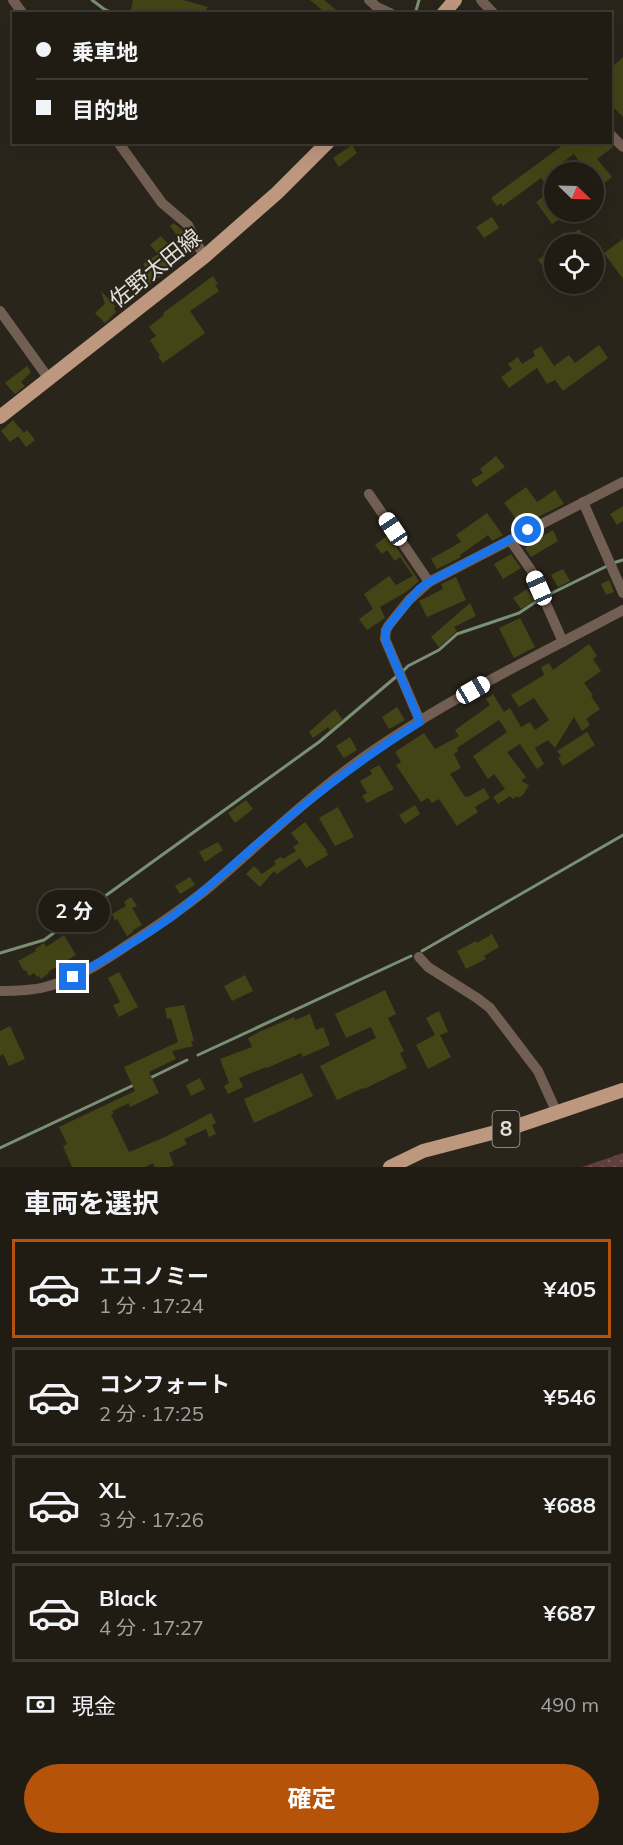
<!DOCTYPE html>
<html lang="ja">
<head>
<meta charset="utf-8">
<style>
	:root { --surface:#201c14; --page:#28251d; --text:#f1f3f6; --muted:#a2a1a0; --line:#3d3a34; --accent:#b45309 }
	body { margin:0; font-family:Mulish,"Noto Sans JP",sans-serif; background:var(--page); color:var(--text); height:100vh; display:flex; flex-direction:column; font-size:22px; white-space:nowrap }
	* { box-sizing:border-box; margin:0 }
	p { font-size:20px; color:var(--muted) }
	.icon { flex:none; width:33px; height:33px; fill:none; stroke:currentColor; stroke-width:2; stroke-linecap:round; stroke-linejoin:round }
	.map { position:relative; height:1167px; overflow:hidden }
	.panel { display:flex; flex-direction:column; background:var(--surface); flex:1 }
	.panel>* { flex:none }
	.banner { position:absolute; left:12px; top:12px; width:600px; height:132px; border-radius:0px; box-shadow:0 6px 24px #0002,0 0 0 2px var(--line); display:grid; align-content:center; height:132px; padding:0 24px; background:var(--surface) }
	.needle { width:39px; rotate:113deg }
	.fabs { position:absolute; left:544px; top:162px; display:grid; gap:12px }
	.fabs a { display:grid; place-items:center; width:60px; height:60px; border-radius:50%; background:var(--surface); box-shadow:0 6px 24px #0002,0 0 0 2px var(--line); font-size:30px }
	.end { position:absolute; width:27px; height:27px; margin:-14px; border:8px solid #1a73e8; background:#fff; box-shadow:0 0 0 3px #fff }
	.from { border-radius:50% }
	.bubble { position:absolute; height:42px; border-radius:21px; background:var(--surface); box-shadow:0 6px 24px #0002,0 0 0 2px var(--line); font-size:20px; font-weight:700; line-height:42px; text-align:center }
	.car { position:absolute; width:18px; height:36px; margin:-18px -9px; border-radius:8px; box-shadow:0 0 4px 2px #0007; background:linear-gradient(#fff 24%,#345 0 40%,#fff 0 76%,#345 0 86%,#fff 0) }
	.banner b { display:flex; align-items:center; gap:21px; height:57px; font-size:22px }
	.banner b+b { border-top:2px solid var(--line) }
	.banner i { width:15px; height:15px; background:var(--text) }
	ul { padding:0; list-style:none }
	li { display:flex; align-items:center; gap:18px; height:99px; margin:0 12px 9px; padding:0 12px; border:3px solid var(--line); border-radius:0px }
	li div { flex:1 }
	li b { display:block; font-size:22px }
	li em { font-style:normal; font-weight:700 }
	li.current { border-color:var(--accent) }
	li>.icon { width:54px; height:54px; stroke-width:1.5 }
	h2 { padding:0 24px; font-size:27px; line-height:72px }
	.pay { display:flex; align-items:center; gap:15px; height:66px; padding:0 24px; font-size:22px }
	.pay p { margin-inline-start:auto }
	.cta { display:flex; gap:12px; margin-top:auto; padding:12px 24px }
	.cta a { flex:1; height:69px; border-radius:36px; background:var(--accent); color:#fff; font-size:24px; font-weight:700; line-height:69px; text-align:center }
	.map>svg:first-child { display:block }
	.grass { fill:url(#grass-dots) }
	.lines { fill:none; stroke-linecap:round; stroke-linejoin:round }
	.stream { stroke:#7a9074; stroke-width:3 }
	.building { fill:#434516 }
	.minor { stroke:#725f53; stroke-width:10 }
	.major { stroke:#be977f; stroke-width:14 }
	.route { stroke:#1a73e8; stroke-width:8 }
	.labels { text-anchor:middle; stroke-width:4.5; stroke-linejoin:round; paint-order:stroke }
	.shield { fill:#2a251b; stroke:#aba69f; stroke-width:1.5 }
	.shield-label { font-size:21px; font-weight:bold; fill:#e2ded7 }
	.street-label { font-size:22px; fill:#e2ded7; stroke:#2a251b }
</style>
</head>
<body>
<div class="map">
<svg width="623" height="1167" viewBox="0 0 623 1167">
	<defs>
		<pattern id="grass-dots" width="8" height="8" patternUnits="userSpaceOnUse" patternTransform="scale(1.5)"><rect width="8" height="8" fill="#613f3d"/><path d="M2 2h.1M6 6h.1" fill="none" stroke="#775a58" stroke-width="1.8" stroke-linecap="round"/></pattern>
	</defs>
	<rect width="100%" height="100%" fill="#2a251b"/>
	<!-- grass -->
	<polygon class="grass" points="623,1153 623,1167 582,1167"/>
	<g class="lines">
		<!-- stream -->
		<g class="stream">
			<polyline points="92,0 104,9 115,14"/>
			<polyline points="415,14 419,0"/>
			<polyline points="613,563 623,560"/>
			<polyline points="546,596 607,566"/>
			<polyline points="402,672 408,666 439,650 457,634 519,613 540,599"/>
			<polyline points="422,951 623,835"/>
			<polyline points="0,953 44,940 319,742 397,676"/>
			<polyline points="198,1055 411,956"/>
			<polyline points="148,1079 187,1060"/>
			<polyline points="0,1148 136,1084"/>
		</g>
	</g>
	<!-- building -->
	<g class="building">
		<polygon points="133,0 183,0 208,7 203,14 143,14 131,10"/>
		<polygon points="310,0 324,0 341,14 327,14"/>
		<polygon points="623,57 623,117 610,104 610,69"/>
		<polygon points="567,142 608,142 613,147 597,159 612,177 599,187 594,181 594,172 587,172 574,154 555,168 555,212 570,212 552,224 536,202 551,191 541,178 503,206 501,203 497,206 491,198"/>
		<polygon points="352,145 357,153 339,167 333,158"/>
		<polygon points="492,217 499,228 484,238 476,227"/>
		<polygon points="174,223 182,230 194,253 191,255 170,226"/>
		<polygon points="579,229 591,244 559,244 561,243 557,238 565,232 569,237"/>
		<polygon points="161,236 182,260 147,287 139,275 146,269 143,264 158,254 150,245"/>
		<polygon points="623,239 623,279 604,253"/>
		<polygon points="555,247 555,282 538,260"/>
		<polygon points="213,276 218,284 215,285 219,291 190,311 205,333 163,363 158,357 160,356 150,340 156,336 149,327 164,315 163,313"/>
		<polygon points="101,291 116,307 114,308 116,312 105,323 95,313 105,304"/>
		<polygon points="599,345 608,358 563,391 555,380 547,384 537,368 509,388 501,377 512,369 508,364 518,357 522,364 535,356 533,351 541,346 554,366 569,355 575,363"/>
		<polygon points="27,366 31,372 21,382 25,386 15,394 5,383"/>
		<polygon points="13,420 24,433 27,430 35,440 26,447 18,436 10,442 1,431"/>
		<polygon points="496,456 505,467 476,487 471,480 483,473 480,469"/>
		<polygon points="526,487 537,502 555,490 564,504 516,528 512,523 516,519 504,503"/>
		<polygon points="623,506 623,521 617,525 610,514"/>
		<polygon points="487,513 503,535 492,541 488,535 460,555 461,557 437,569 431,559 461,542 456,535"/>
		<polygon points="553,530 558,541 531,557 525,548 533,544 532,542"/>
		<polygon points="388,535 419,581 406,592 380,607 385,618 367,630 359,619 373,609 364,594 389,576 396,585 413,576 400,557 395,561 387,550 382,554 375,545"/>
		<polygon points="511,554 521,568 503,579 494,564"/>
		<polygon points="563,569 570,581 558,587 551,575"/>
		<polygon points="456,577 466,600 427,617 419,601 443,589 441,584"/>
		<polygon points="609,580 614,592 606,595 601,584"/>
		<polygon points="527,589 535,600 521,609 513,598"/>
		<polygon points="470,603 476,616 454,627 457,631 439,647 431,637"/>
		<polygon points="520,618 535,647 514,658 499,628"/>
		<polygon points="589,644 597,656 593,659 601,671 584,683 593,695 591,696 600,709 586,719 590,725 582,731 574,717 555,748 548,740 535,748 544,764 537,769 520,744 507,752 526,777 521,781 529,785 523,795 518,798 517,796 513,799 510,796 498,804 493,797 505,789 494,774 488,779 473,756 507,732 499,720 457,748 458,751 454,754 461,768 450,774 465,797 467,796 468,797 484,788 490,798 475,807 478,812 457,826 439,799 432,803 428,798 421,802 396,765 401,762 395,752 424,733 435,749 459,736 455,730 490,705 486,699 493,694 504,712 510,708 521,727 530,722 535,730 549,720 534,698 519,707 511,695 544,675 541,667 549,663 553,670"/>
		<polygon points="397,707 405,720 389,729 382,717"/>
		<polygon points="335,709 343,720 330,730 328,727 313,738 309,732"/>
		<polygon points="587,732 595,745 563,766 558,758 561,756 557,751"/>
		<polygon points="350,737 357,750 344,758 336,746"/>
		<polygon points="379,765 394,789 367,803 362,796 367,793 360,781 372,774 370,770"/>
		<polygon points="246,800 253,809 235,823 228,813"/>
		<polygon points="415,805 420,814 405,824 399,815"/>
		<polygon points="338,807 354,837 335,846 319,818"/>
		<polygon points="305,822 327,851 326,851 328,855 306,868 300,858 277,874 274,871 260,887 246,874 254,866 262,874 276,864 274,861 281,857 283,859 296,851 293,847 299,843 291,833"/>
		<polygon points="218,842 223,850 205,862 199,852"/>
		<polygon points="190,877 195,885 180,894 175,886"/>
		<polygon points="131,897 137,906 132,908 142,925 132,931 133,932 127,936 117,919 115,921 112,914 126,906 124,902"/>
		<polygon points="492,934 499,947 484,956 486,959 466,969 457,951 476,941 477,943"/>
		<polygon points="64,935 76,955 48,972 49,973 41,979 39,976 37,977 34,973 29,976 26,970 24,971 18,961 36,951 35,949 44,943 46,947"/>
		<polygon points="119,972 138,1007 119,1017 113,1005 120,1002 108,978"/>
		<polygon points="245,975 253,991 232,1001 224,986"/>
		<polygon points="385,990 396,1014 388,1018 404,1051 400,1053 407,1068 364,1089 363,1088 337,1100 320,1066 376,1038 371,1027 346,1038 335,1014"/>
		<polygon points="184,1005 194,1041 191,1041 193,1046 172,1051 176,1059 149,1072 159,1093 130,1107 129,1103 112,1111 114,1113 111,1115 129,1152 165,1137 211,1113 216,1123 212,1125 216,1134 209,1137 206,1129 184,1139 187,1144 169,1153 174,1165 170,1167 155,1167 153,1163 145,1167 72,1167 63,1146 67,1144 59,1127 135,1091 124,1067 178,1042 171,1018 167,1019 165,1008"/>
		<polygon points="439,1011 448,1032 440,1035 451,1057 428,1069 416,1045 435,1035 426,1018"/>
		<polygon points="310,1014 316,1030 323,1027 330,1045 303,1057 301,1053 267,1068 266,1067 239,1078 243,1087 228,1094 224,1086 229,1083 220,1059 252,1047 248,1038 259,1032 294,1017 295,1020"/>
		<polygon points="10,1026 25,1059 9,1066 3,1054 0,1056 0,1031"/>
		<polygon points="302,1073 313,1096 254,1123 244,1099"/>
		<polygon points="200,1078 205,1089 191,1096 186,1085"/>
	</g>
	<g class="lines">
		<!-- minor -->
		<g class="minor">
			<polyline points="13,0 23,14"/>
			<polyline points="369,0 377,7 392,14"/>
			<polyline points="481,0 494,14"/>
			<polyline points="610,134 623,147"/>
			<polyline points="118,142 162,203 188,225 204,257"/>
			<polyline points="0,311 49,379"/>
			<polyline points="369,494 429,582"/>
			<polyline points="583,502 623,593"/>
			<polyline points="510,540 531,570 563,642"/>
			<polyline points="420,721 385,639 386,630 389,625 409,600 429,582 623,482"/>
			<polyline points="419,957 428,967 477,998 490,1008 538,1071 557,1113"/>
			<path d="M0,991C15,991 30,991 45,987C75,980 104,961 129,944C156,927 182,909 207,889C262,842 314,791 374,750C453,696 539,655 623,610"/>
		</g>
		<!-- major -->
		<g class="major">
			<polyline points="443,14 455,0"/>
			<polyline points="0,417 204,257 277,193 328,142"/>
			<polyline points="390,1167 423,1151 511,1128 623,1090"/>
		</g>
	</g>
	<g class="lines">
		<!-- route -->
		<path class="route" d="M73,977C106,959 139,940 170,918C200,895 228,869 257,844C309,799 362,758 420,722L385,639L386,630L389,625L419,589L429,582L528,530"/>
	</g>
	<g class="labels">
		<!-- shield labels -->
		<rect class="shield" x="492.5" y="1111" width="27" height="36" rx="4.5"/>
		<g class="shield-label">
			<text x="506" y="1136">8</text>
		</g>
		<!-- street labels -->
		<g class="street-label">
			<text transform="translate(155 268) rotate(-39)" y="8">佐野太田線</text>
		</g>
	</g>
</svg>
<div class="fabs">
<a><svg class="needle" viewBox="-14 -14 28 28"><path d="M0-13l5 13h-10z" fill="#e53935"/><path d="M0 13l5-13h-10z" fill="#a2a1a0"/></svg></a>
<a><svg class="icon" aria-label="locate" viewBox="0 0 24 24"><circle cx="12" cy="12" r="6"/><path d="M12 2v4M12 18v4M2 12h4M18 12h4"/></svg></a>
</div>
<i class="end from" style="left:528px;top:530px"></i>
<i class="end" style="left:73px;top:977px"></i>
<div class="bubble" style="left:38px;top:890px;width:72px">2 分</div>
<i class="car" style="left:393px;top:529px;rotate:326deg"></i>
<i class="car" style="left:539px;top:588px;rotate:336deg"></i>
<i class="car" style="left:473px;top:690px;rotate:60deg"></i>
<div class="banner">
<b><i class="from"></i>乗車地</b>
<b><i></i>目的地</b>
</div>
</div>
<section class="panel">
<h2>車両を選択</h2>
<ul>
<li class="current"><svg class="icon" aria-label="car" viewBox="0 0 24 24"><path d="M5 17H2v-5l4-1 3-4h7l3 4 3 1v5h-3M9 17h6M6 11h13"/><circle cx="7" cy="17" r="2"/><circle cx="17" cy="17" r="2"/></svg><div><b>エコノミー</b><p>1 分 · 17:24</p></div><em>¥405</em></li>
<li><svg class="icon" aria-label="car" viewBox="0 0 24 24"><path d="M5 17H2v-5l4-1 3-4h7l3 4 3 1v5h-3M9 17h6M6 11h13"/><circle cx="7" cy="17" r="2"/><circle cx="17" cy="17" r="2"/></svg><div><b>コンフォート</b><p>2 分 · 17:25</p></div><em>¥546</em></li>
<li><svg class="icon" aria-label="car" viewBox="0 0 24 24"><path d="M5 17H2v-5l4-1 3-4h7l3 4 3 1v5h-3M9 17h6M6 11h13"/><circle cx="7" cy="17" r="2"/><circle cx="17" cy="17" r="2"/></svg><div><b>XL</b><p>3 分 · 17:26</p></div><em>¥688</em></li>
<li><svg class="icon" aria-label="car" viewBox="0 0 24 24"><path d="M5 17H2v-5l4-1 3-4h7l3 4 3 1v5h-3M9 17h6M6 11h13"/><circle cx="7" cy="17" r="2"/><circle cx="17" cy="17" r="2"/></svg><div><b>Black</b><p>4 分 · 17:27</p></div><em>¥687</em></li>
</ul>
<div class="pay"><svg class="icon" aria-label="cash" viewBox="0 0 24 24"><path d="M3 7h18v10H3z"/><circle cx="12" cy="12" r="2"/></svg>現金<p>490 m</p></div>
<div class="cta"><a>確定</a></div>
</section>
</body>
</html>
